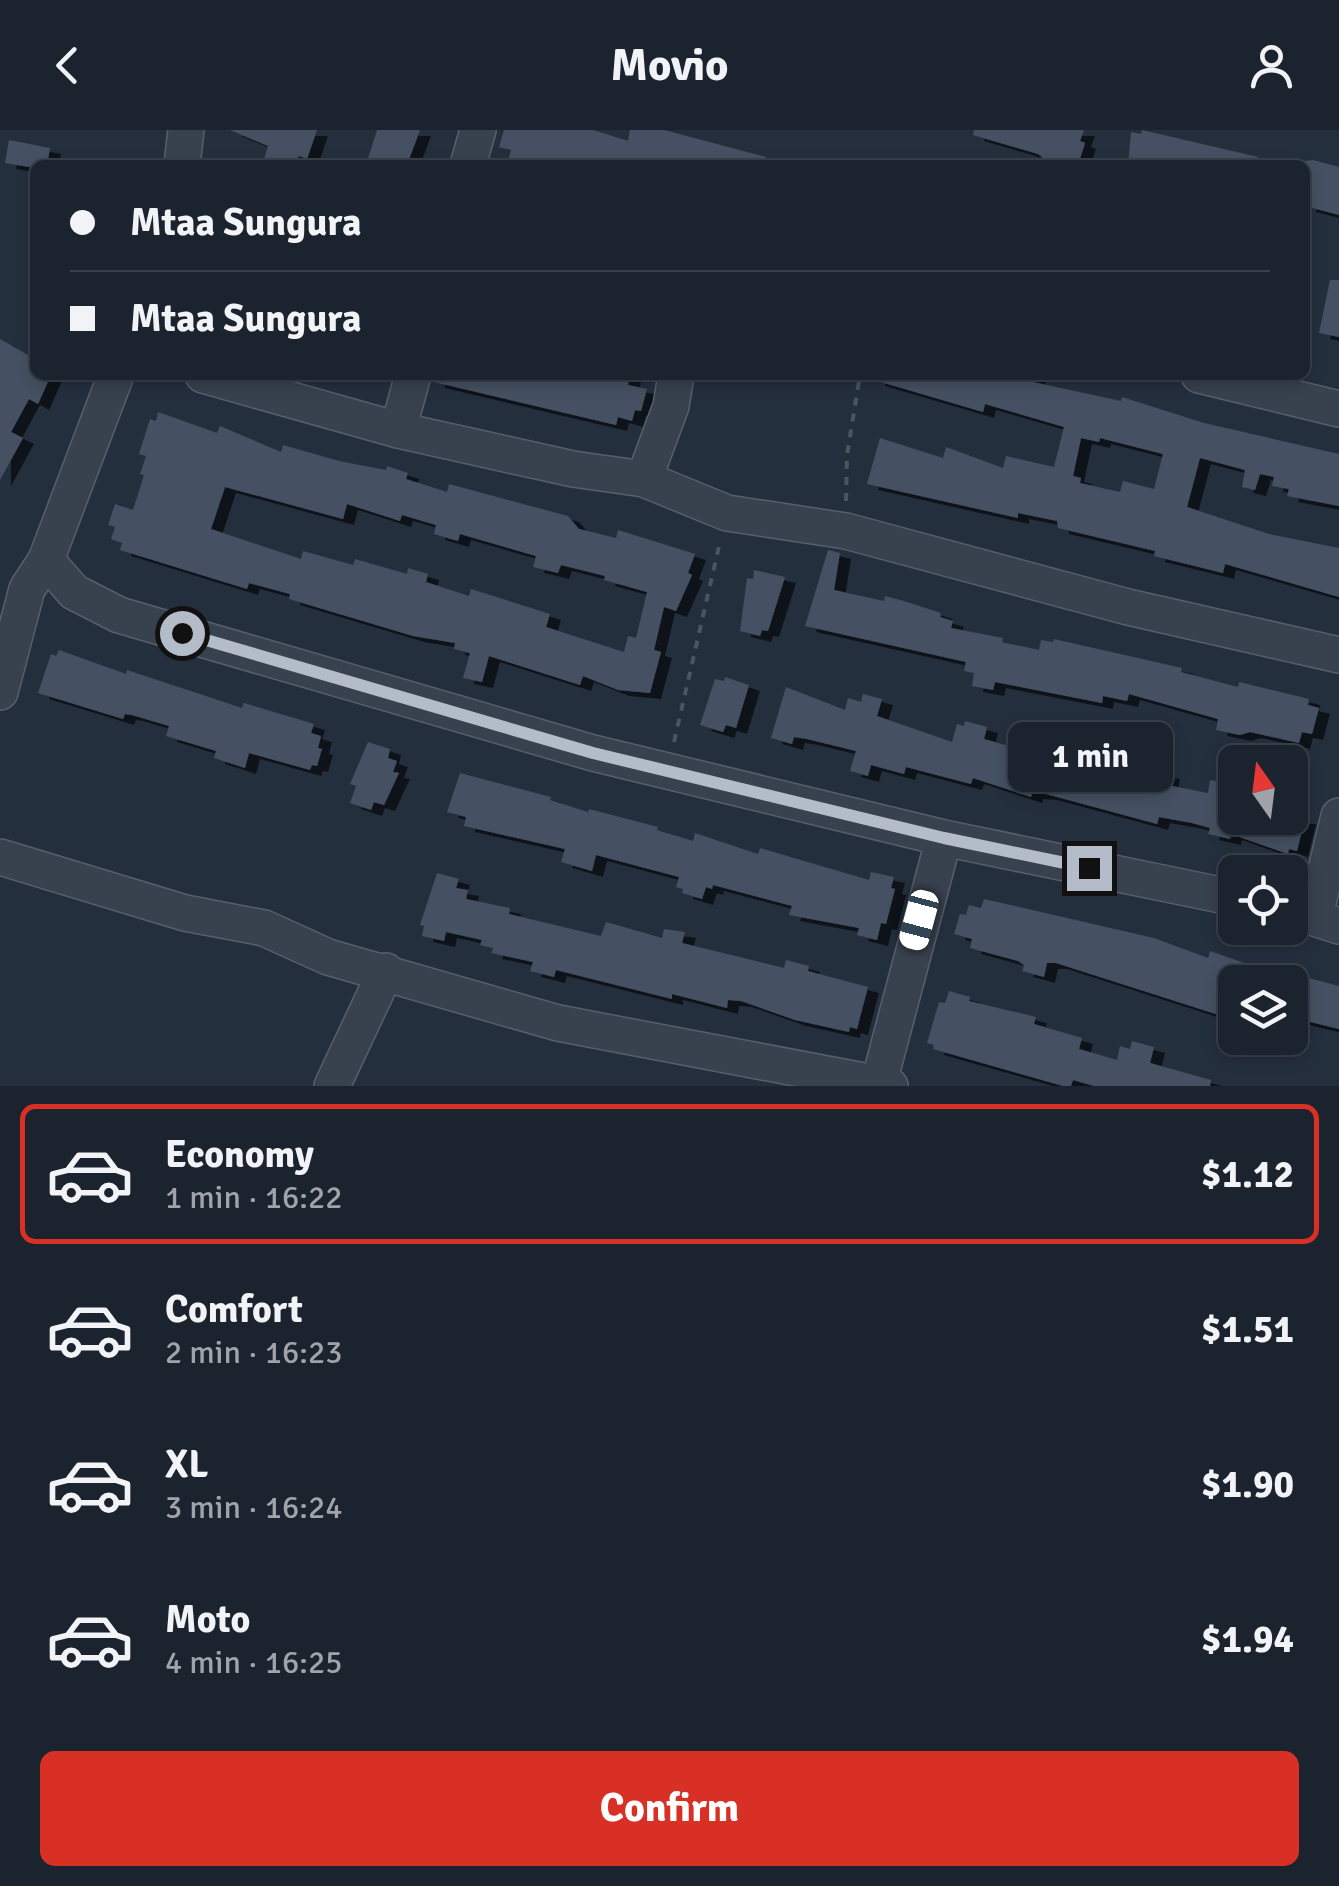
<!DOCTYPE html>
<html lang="en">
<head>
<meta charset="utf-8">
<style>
	:root { --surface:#1b232e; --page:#242b36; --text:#f1f3f6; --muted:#a0a4aa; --line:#39404a; --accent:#d93025 }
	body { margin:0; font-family:Signika,sans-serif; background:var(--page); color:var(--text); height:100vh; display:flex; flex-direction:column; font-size:38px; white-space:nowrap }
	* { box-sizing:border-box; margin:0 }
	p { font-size:32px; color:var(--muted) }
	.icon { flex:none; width:55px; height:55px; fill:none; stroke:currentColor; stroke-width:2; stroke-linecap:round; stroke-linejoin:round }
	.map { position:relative; height:956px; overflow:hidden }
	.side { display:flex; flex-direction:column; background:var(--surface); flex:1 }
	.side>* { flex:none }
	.banner { position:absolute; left:30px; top:30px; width:1280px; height:220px; border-radius:15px; box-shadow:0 5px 15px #0003,0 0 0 2px var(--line); display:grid; align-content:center; height:220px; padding:0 40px; background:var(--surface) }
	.needle { width:65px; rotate:346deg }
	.buttons { position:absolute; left:1218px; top:615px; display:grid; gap:20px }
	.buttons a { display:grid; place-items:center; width:90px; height:90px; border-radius:15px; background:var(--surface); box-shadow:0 5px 15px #0003,0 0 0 2px var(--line); font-size:50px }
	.end { position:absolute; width:45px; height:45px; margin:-22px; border:12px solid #b4bcc9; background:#111; box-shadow:0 0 0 5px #111 }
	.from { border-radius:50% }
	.bubble { position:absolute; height:70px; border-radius:15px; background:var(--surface); box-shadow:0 5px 15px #0003,0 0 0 2px var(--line); font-size:32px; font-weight:800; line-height:70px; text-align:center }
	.car { position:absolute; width:30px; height:60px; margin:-30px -15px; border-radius:12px; box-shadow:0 0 8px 2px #0007; background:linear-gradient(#fff 24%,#345 0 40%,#fff 0 76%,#345 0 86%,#fff 0) }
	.banner b { display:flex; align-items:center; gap:35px; height:95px; font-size:38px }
	.banner b+b { border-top:2px solid var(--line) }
	.banner i { width:25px; height:25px; background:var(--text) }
	ul { padding:18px 0 0; list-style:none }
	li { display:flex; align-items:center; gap:30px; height:140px; margin:0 20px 15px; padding:0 20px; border:5px solid transparent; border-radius:15px }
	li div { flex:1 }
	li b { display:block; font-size:38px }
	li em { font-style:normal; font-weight:800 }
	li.active { border-color:var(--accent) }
	li>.icon { width:90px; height:90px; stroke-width:1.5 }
	.action { display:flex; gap:20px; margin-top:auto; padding:20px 40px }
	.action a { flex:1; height:115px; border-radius:15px; background:var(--accent); color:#fff; font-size:40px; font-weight:800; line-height:115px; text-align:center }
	header { display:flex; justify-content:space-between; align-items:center; height:130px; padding:0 40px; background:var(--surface); font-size:45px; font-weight:800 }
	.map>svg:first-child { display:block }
	.building { fill:#455162; fill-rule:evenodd; filter:url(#shadow) }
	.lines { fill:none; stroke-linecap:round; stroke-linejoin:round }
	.minor-casing { stroke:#565f6c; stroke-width:38 }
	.path { stroke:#44595c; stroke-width:4; stroke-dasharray:8 8; stroke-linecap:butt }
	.minor { stroke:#38414e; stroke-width:35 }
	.route { stroke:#b4bcc9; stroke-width:12 }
</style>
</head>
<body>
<header><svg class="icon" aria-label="back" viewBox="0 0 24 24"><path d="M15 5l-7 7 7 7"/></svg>Movio<svg class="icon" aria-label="person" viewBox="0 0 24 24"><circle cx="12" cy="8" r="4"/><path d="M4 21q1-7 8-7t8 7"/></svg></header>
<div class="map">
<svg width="1339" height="956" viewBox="0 0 1339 956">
	<defs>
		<filter id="shadow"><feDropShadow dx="11" dy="6" stdDeviation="0" flood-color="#0009"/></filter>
	</defs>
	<rect width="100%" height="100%" fill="#242f3e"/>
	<!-- building -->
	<g class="building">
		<polygon points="230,0 317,0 307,29 299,26 296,35 264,29 268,16"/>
		<polygon points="377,0 420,0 407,35 366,35"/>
		<polygon points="504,0 593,0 628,11 630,0 664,0 766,27 765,35 534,35 509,28 511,20 499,17"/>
		<polygon points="974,0 1084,0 1080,11 1085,13 1078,35 1039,35 1042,27 1038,24 973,5"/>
		<polygon points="1142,0 1258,27 1257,35 1128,35 1131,2 1141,4"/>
		<polygon points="9,10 50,18 47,35 35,38 5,33"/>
		<polygon points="1313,30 1339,37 1339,85 1305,76 1305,31"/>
		<polygon points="1330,150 1339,150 1339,207 1319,203"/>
		<polygon points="0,209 35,229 35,245 51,245 38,274 29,269 11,302 23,308 0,350"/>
		<polygon points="434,245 630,245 628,255 647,259 641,281 635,280 632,291 618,287 616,295 434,252"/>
		<path d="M875,245H1035L1033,252L1121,271L1122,267L1204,293L1339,324V376L1287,366L1289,359L1272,356L1274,347L1260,344L1255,360L1242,357L1245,340L1200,328L1187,377L1269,404L1339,418V467L1225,434L1223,443L1154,426L1155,421L1058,398L1057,391L1018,383V388L867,354L880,308L943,328L946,317L1003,338L1006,326L1054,337L1064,297L985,274L983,282L874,250ZM1081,308L1099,312L1100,308L1163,324L1154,359L1123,351L1120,362L1080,353L1081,348L1073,346Z"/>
		<path d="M158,282L217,303L220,296L281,322L283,315L339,331L386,340L387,336L408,343L406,349L447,362L449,354L568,386L579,399L616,408L618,400L695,424L688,443L692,445L676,481L664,477L654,520L661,522L650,563L618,560L583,546L580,555L489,526L482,552L463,548L470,523L454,519L455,513L413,506L289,469L290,464L249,453L247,459L120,420L122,413L111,409L115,397L108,395L115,374L133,380L144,345L140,344L146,326L139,324L150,289L156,291ZM225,357L343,389L347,374L400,391L402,385L436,395L434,404L458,411L460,404L536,426L533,437L558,443L561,435L605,446L604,450L647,462L636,508L628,506L624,522L546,497L550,484L471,459L469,466L426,452L428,444L408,438L407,444L355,429L353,435L303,421L301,429L211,399Z"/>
		<polygon points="828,420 840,423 834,460 884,471 885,466 904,471 941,483 940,487 953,491 951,498 1003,508 1002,512 1039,520 1041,510 1053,512 1054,509 1182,538 1181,542 1238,557 1239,552 1309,569 1308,575 1319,578 1312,604 1302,602 1299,613 1250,602 1240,605 1216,600 1218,589 1129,564 1127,571 1103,566 1102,573 995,552 993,560 972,556 974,543 964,541 966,532 805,496"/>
		<polygon points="754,440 785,447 768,501 762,500 760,506 740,501 747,448 753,449"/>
		<polygon points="59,520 126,544 127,540 242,578 244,573 314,594 311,603 321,606 318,618 322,619 317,636 312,635 310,640 249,623 245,638 214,628 216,621 166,606 169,596 132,585 125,584 123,589 38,563 51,524 56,526"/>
		<polygon points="725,547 749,555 736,598 726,595 723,602 700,595 715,549 724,551"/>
		<polygon points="786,557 845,580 848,568 861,572 863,564 882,569 877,586 952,612 957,594 964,596 965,591 987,597 984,609 1023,620 1026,605 1057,612 1055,621 1109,634 1107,639 1144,648 1146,638 1169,643 1167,655 1208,663 1210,650 1235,654 1235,688 1305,688 1297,721 1289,719 1288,724 1231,704 1230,709 1208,704 1210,698 1192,693 1159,687 1157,694 1046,664 1032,663 1031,667 973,648 971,654 906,637 904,644 871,635 868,646 850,641 856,621 807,609 794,607 792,614 771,608"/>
		<polygon points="368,612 390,619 388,628 397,631 393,642 399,643 384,675 374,672 371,680 350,673 356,656 350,654"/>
		<polygon points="460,643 551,667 550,670 588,682 589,679 658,697 657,700 693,711 695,703 758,724 760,718 869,750 871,742 894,747 891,758 895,759 886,794 881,793 877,810 857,805 859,798 789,785 792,776 713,755 712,759 706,757 702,769 682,763 683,759 676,757 679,747 596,725 592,741 561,732 565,719 464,696 466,687 447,682"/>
		<polygon points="437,743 459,749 456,758 468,760 466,769 510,778 509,784 601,806 606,792 662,808 664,799 685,802 682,813 784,838 786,830 809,836 808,841 868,857 857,899 850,897 849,902 795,890 741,871 728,870 727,878 672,864 672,869 556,840 554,847 530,841 533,832 491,823 493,818 480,815 482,810 446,802 444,811 422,806 424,796 420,795"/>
		<polygon points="984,769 1154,808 1208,828 1210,821 1284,847 1283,852 1235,852 1235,875 1229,873 1225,887 1056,833 1047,833 1044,847 1022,841 1024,835 1018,831 970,818 972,809 954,804 960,784 966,785 969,775 981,778"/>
		<polygon points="1290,843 1339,856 1339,899 1290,887"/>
		<polygon points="949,861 970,867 969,871 1036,887 1034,894 1082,908 1079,919 1117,930 1120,916 1130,919 1132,911 1154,917 1150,933 1211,950 1210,956 1094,956 1073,950 1071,956 1063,956 933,919 934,915 927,913 939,872 945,873"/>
	</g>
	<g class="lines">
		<!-- minor casing -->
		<g class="minor-casing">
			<g id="minor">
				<polyline points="182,35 186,0"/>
				<polyline points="468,35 478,0"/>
				<polyline points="116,245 46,430 74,462 119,485 593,623 944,708 1235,768"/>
				<polyline points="203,245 398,300 573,339 644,349 727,383 846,401 1128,477 1339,525"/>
				<polyline points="1199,245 1339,279"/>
				<polyline points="398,300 413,245"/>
				<polyline points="644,349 671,276 676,245"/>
				<polyline points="0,562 27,459 46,430"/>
				<polyline points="0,727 185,783 264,798 328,827 558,893 890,956"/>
				<polyline points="1290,780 1339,796"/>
				<polyline points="1315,785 1339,686"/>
				<polyline points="332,956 386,841"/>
				<polyline points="878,956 944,708"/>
			</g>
		</g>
		<!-- path -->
		<g class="path">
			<polyline points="846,371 847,325 860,245"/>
			<polyline points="674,612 720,412"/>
		</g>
		<!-- minor -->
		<use href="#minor" class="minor"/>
	</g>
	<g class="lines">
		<!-- route -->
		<polyline class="route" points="182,503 593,623 944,708 1089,738"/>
	</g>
</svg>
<div class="buttons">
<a><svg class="needle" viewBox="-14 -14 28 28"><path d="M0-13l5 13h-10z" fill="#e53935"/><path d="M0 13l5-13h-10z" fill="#a0a4aa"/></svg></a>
<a><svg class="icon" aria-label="locate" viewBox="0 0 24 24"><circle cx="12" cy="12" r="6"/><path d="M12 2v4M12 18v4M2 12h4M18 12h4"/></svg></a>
<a><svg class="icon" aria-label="layers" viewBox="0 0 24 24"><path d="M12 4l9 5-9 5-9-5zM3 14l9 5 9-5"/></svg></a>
</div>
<i class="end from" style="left:182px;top:503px"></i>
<i class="end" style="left:1089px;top:738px"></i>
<div class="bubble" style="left:1008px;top:592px;width:165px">1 min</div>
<i class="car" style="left:919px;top:790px;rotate:195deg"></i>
<div class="banner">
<b><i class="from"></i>Mtaa Sungura</b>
<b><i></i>Mtaa Sungura</b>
</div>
</div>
<section class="side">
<ul>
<li class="active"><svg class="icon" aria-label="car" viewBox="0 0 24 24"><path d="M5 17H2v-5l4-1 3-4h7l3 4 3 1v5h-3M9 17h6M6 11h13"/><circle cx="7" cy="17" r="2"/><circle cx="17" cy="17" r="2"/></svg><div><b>Economy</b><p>1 min · 16:22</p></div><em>$1.12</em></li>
<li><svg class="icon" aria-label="car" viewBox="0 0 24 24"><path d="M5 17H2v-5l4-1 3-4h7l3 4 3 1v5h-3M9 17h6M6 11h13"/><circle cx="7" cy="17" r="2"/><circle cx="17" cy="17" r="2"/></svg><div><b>Comfort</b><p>2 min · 16:23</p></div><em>$1.51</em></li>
<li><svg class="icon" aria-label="car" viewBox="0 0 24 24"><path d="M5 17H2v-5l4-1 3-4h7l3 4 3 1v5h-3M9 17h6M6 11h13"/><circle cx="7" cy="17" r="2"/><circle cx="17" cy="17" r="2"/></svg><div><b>XL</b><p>3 min · 16:24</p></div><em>$1.90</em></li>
<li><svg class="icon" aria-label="car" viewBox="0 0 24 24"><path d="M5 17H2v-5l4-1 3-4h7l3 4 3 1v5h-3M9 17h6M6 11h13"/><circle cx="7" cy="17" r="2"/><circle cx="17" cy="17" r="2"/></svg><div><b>Moto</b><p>4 min · 16:25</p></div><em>$1.94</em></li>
</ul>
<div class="action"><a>Confirm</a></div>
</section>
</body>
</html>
